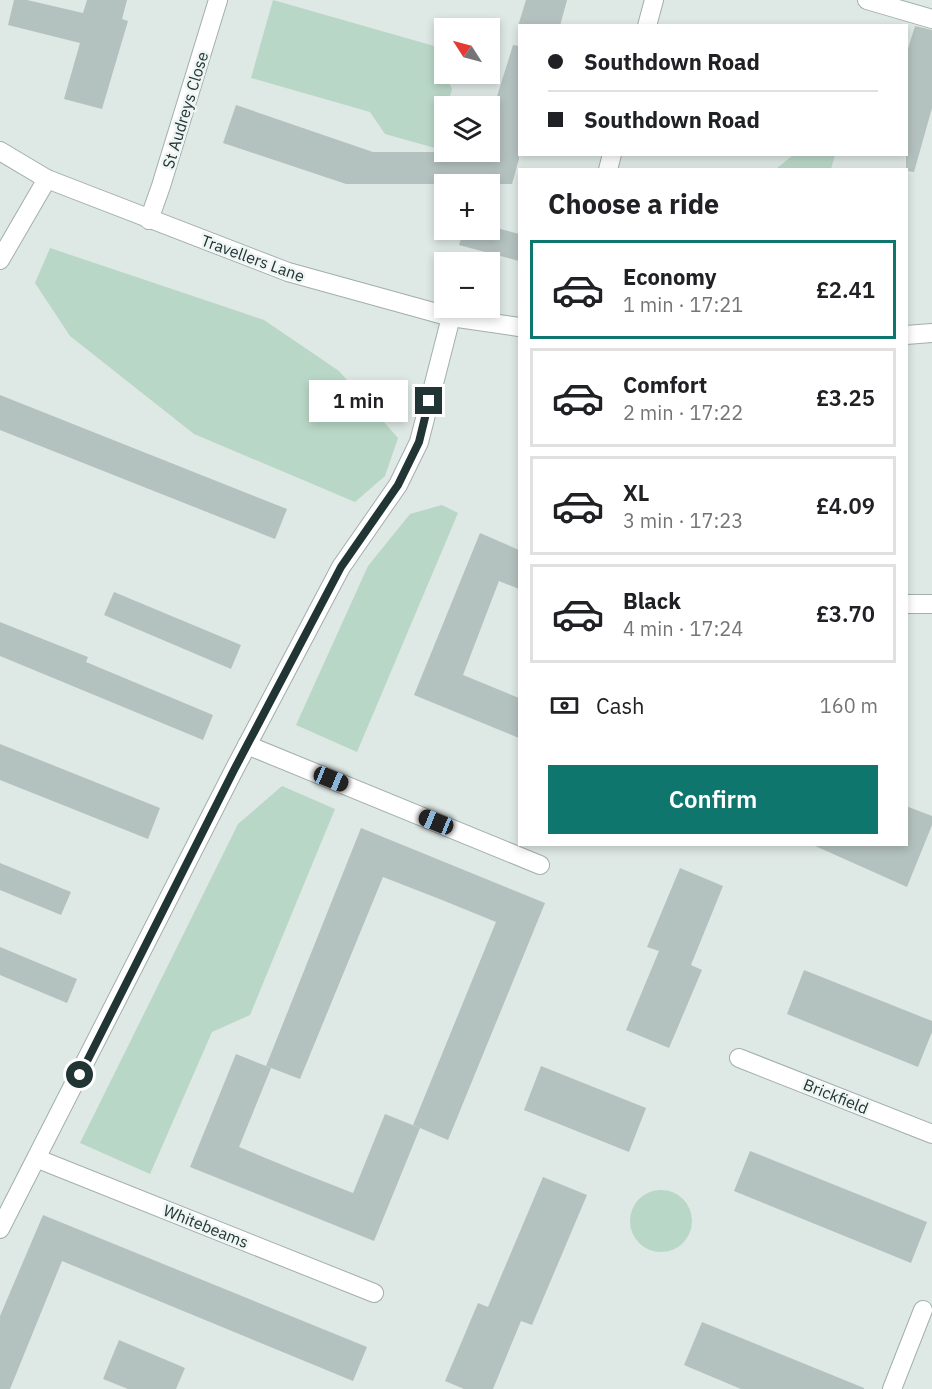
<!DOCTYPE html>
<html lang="en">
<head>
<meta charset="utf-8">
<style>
	:root { --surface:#fff; --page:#f2f2f2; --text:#202124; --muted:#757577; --line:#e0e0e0; --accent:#0f766e }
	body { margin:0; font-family:"IBM Plex Sans",sans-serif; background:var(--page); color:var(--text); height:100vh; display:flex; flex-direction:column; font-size:22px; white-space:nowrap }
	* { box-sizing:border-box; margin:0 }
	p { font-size:20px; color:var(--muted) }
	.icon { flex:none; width:33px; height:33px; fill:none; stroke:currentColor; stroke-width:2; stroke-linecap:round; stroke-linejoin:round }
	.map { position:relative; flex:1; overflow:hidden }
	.sheet { position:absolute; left:518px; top:168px; width:390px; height:678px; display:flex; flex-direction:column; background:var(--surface); border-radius:0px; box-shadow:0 3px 9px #0003 }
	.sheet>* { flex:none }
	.guide { position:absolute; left:518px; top:24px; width:390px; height:132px; border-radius:0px; box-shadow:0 3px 9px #0003; display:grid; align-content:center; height:132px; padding:0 30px; background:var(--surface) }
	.needle { width:39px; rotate:306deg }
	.tools { position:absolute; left:434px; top:18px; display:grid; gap:12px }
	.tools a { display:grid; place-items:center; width:66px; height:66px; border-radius:0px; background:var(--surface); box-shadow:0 3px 9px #0003; font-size:30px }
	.end { position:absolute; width:27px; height:27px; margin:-14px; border:8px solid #213534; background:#fff; box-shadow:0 0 0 3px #fff }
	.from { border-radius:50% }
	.bubble { position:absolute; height:42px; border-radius:0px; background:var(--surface); box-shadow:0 3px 9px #0003; font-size:20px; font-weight:600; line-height:42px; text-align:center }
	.car { position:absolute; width:18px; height:36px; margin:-18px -9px; border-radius:8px; box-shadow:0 0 4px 2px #0007; background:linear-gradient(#222 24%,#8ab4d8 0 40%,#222 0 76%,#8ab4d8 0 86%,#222 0) }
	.guide b { display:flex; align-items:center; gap:21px; height:57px; font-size:22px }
	.guide b+b { border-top:2px solid var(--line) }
	.guide i { width:15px; height:15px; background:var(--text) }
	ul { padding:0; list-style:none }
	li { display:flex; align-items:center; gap:18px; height:99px; margin:0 12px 9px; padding:0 18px; border:3px solid var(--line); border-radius:0px }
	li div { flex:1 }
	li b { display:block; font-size:22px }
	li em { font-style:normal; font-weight:600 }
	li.on { border-color:var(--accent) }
	li>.icon { width:54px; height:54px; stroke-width:1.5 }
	h2 { padding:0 30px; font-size:27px; line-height:72px }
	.pay { display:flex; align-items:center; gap:15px; height:66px; padding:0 30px; font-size:22px }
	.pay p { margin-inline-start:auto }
	.action { display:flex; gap:12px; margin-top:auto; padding:12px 30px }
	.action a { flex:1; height:69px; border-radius:0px; background:var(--accent); color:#fff; font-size:24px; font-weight:600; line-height:69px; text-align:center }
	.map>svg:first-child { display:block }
	.green { fill:#b9d7c7 }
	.building { fill:#b4c2bf }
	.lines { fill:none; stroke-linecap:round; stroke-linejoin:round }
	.minor-casing { stroke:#a2afac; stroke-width:20 }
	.minor { stroke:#fff; stroke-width:18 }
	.route { stroke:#213534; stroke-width:8 }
	.labels { text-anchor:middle; stroke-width:5; stroke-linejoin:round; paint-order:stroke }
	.street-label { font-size:16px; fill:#213534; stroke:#eef5f3 }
</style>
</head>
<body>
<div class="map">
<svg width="932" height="1389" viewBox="0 0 932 1389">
	<rect width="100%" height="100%" fill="#dee8e5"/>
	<!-- green -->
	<g class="green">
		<polygon points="273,0 434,46 452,89 447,106 444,106 444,117 435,148 385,134 370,112 251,78"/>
		<polygon points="793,155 793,154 835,155 831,169 776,169"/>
		<polygon points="50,248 264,320 339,371 398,438 385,476 355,502 194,434 70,336 35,283"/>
		<polygon points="442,505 458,513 357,752 296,725 368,566 410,514"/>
		<polygon points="282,786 335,809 250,1015 212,1032 150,1174 80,1143 238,824"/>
		<circle cx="661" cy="1221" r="31"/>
	</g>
	<!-- building -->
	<g class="building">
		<polygon points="14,0 27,0 83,13 87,0 127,0 122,19 128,21 102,109 64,99 80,43 8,25"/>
		<polygon points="526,0 567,0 560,26 518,26"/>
		<polygon points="915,26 932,30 932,108 914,172 906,171 906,55"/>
		<polygon points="513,45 519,46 519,159 512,184 346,184 223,143 236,105 373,152 489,152 489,122"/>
		<polygon points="489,226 519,234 519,261 459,245 464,230 489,230"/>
		<polygon points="0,395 287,509 275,539 0,430"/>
		<polygon points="480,533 519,550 519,589 499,581 463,675 519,698 519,738 414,695"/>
		<polygon points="114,592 241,645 231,669 104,615"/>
		<polygon points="0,622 88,657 86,662 213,715 203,740 0,656"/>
		<polygon points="0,744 160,808 148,839 0,780"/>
		<polygon points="906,806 932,816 932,825 907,887 813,845 906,844"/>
		<polygon points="361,828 545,903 448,1140 413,1125 496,922 442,900 383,877 300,1079 266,1066"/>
		<polygon points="0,863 71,892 61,915 0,890"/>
		<polygon points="680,868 723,886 691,965 702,970 669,1048 626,1030 659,951 647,947"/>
		<polygon points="0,947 77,979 67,1003 0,975"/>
		<polygon points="804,970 932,1021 932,1032 918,1067 787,1014"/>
		<polygon points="236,1054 271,1068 239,1147 297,1171 353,1193 385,1114 420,1128 374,1241 190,1167"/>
		<polygon points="541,1066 646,1108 629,1152 524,1110"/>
		<polygon points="750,1151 927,1222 911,1263 734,1191"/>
		<polygon points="543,1177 587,1195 532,1325 521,1321 493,1389 464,1389 445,1381 478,1303 488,1307"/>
		<polygon points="43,1215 367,1347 353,1381 62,1261 10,1389 0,1389 0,1316"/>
		<polygon points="702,1322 864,1388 864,1389 741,1389 710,1376 684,1365"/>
		<polygon points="119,1340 185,1368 176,1389 128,1389 103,1379"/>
	</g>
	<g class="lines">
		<!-- minor casing -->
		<g class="minor-casing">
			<g id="minor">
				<polyline points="867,0 932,19"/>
				<polyline points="647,26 654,0"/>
				<polyline points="0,151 47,179 288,272 451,317 519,327"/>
				<polyline points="608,170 612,154"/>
				<polyline points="149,220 161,186 218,0"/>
				<polyline points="0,260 47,179"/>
				<polyline points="906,335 932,333"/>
				<polyline points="906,604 932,604"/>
				<polyline points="247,745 540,865"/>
				<polyline points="739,1058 932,1134"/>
				<polyline points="38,1159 374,1293"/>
				<polyline points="0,1229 234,770 341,567 398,485 419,442 451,317"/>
				<polyline points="892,1389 923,1310"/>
			</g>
		</g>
		<!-- minor -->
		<use href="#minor" class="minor"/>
	</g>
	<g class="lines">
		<!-- route -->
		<polyline class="route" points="80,1075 234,770 341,567 398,485 419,442 429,401"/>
	</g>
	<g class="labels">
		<!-- street labels -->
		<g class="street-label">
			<text transform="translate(185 110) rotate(-73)" y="6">St Audreys Close</text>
			<text transform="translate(253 258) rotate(20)" y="6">Travellers Lane</text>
			<text transform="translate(836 1096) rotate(22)" y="6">Brickfield</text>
			<text transform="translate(206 1226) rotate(22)" y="6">Whitebeams</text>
		</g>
	</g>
</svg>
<div class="tools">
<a><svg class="needle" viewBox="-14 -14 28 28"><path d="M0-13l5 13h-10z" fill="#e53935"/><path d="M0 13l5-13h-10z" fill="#757577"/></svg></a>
<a><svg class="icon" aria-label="layers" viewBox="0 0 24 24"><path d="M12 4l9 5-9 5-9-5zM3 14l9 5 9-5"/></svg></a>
<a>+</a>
<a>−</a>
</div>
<i class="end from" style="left:80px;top:1075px"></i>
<i class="end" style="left:429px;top:401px"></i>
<div class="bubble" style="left:309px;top:380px;width:99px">1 min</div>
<i class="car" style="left:331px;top:779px;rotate:112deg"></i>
<i class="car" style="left:436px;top:822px;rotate:292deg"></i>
<div class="guide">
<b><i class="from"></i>Southdown Road</b>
<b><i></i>Southdown Road</b>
</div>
<section class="sheet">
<h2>Choose a ride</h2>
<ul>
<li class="on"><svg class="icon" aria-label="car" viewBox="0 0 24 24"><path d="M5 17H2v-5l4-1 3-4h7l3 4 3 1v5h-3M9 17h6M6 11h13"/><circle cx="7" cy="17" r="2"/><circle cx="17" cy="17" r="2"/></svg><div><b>Economy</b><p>1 min · 17:21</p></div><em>£2.41</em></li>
<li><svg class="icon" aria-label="car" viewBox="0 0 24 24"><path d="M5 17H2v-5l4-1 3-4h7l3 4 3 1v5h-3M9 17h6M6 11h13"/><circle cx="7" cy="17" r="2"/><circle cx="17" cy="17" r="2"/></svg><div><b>Comfort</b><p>2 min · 17:22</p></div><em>£3.25</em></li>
<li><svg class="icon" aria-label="car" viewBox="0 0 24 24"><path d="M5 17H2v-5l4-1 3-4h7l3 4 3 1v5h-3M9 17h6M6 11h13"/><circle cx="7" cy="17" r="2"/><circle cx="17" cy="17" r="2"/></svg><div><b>XL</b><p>3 min · 17:23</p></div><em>£4.09</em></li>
<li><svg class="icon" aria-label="car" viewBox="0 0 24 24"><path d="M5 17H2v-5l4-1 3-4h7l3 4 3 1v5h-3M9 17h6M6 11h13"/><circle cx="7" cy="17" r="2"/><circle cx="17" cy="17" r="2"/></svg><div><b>Black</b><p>4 min · 17:24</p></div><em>£3.70</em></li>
</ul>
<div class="pay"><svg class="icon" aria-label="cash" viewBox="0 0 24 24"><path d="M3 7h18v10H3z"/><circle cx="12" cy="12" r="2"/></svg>Cash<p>160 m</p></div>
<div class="action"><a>Confirm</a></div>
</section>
</div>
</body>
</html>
